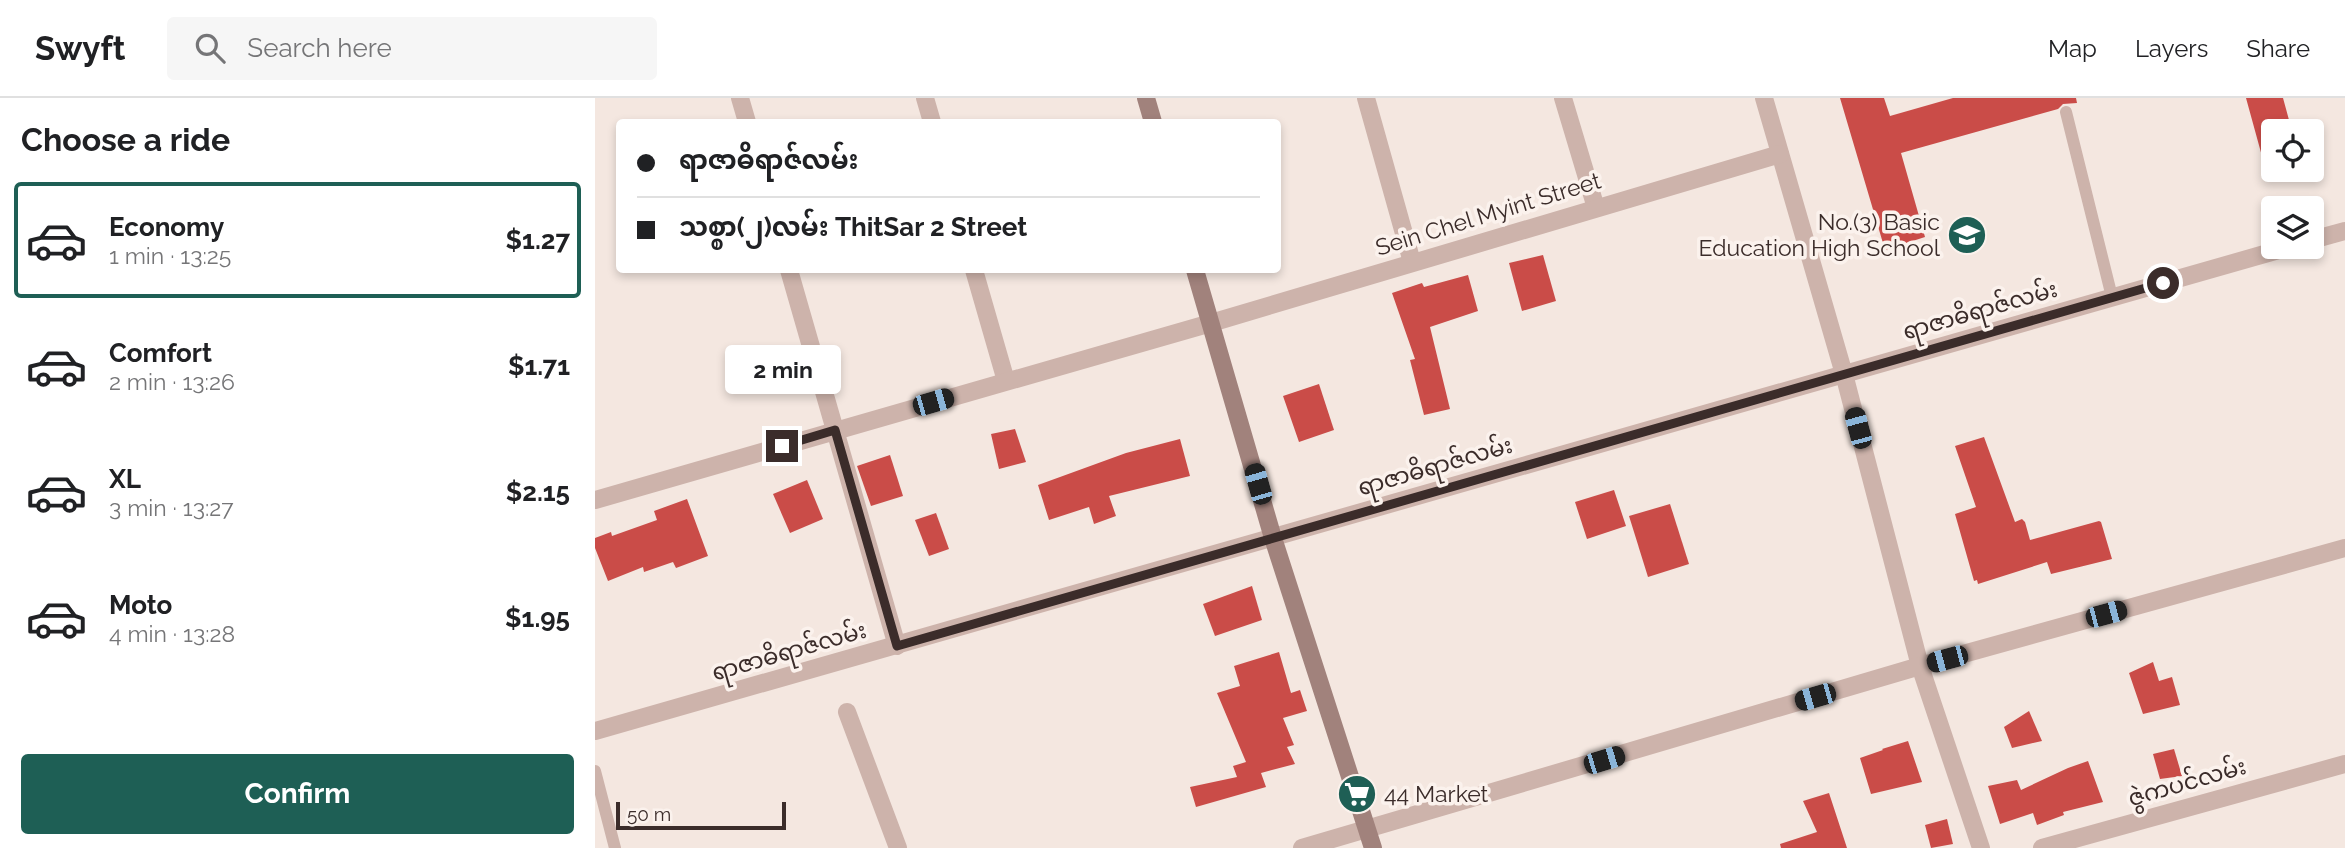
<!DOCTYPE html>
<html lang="en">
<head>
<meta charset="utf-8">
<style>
	:root { --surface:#fff; --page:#f6f6f6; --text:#202124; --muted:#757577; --line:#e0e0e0; --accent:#1e5f55 }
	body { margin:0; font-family:Raleway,"Noto Sans Myanmar",sans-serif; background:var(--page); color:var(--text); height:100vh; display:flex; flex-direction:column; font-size:26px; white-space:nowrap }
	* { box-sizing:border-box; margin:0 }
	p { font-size:23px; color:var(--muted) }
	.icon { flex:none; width:38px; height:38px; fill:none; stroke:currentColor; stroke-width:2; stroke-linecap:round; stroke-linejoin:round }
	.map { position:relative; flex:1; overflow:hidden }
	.sheet { display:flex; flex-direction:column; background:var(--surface); width:595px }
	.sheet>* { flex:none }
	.top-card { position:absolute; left:21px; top:21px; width:665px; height:154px; border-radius:7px; box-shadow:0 4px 10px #0003; display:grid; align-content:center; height:154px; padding:0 21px; background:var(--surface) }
	.controls { position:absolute; left:1666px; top:21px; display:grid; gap:14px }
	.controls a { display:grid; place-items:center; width:63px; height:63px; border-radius:7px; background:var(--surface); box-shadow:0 4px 10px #0003; font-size:35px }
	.scale { position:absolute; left:21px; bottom:18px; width:170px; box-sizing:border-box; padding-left:7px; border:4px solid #3b2c2a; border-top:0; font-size:19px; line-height:24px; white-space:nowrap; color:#3b2c2a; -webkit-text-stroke:5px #fbf2ed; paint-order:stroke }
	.end { position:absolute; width:32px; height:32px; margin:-16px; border:9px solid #3b2c2a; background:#fff; box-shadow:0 0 0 4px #fff }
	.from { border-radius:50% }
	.bubble { position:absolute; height:49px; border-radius:7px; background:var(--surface); box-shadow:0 4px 10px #0003; font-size:23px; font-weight:700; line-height:49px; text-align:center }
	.car { position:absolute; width:21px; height:42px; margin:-21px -10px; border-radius:9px; box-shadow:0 0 5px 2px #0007; background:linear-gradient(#222 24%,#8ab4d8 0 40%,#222 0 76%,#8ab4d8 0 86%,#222 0) }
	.top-card b { display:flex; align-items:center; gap:24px; height:66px; font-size:26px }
	.top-card b+b { border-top:2px solid var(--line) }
	.top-card i { width:18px; height:18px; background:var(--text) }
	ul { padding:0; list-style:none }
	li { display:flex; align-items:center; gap:21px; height:116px; margin:0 14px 10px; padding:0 7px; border:4px solid transparent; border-radius:7px }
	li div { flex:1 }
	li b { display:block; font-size:26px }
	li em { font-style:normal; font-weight:700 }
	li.on { border-color:var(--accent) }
	li>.icon { width:63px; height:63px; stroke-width:1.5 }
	h2 { padding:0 21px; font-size:32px; line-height:84px }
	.cta { display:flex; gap:14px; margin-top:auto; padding:14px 21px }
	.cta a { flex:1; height:80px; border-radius:7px; background:var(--accent); color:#fff; font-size:28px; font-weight:700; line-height:80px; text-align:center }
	header { display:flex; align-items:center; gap:42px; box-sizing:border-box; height:98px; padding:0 35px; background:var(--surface); border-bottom:2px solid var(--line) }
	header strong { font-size:33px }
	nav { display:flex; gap:38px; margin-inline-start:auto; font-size:24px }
	.search { width:490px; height:63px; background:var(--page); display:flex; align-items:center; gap:18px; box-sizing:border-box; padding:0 24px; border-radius:7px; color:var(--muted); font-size:26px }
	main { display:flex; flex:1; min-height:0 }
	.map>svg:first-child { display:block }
	.building { fill:#ca4c48 }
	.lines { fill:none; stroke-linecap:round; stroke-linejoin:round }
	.service { stroke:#cdb3ab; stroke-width:12 }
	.minor { stroke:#cdb3ab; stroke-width:18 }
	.tertiary { stroke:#cdb3ab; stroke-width:18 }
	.secondary { stroke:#a1827c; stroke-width:18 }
	.route { stroke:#3b2c2a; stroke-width:9 }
	.labels { text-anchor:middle; stroke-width:7; stroke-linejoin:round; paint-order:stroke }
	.street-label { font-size:23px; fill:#3b2c2a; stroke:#fbf2ed }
	.poi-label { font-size:23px; fill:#3b2c2a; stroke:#fbf2ed; text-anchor:end }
</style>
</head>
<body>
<header>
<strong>Swyft</strong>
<div class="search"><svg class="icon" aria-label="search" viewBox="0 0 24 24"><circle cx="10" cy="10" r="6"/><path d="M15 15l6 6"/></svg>Search here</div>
<nav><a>Map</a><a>Layers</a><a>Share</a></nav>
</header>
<main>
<section class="sheet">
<h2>Choose a ride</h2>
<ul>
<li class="on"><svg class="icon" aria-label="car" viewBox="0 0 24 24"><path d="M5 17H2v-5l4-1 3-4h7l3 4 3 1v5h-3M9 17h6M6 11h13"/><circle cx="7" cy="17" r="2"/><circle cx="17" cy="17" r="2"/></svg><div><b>Economy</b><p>1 min · 13:25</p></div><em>$1.27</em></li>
<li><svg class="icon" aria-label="car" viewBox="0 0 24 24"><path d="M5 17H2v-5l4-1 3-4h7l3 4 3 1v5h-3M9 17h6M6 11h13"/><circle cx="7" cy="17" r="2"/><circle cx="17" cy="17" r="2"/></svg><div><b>Comfort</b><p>2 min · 13:26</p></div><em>$1.71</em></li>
<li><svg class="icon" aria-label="car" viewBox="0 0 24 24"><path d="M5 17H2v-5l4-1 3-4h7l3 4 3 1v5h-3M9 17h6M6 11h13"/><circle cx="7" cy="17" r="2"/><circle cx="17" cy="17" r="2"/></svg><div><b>XL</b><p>3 min · 13:27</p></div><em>$2.15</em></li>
<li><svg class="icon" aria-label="car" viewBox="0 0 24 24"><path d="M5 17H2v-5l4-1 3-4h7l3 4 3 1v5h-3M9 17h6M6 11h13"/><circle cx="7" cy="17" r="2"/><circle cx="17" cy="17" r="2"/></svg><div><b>Moto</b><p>4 min · 13:28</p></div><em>$1.95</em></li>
</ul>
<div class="cta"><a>Confirm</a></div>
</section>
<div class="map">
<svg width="1750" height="750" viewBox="0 0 1750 750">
	<rect width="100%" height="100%" fill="#f4e7e0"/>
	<!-- building -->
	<g class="building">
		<polygon points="1245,0 1289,0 1295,18 1358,0 1481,0 1482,5 1468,6 1463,11 1306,55 1330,139 1290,152"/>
		<polygon points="1651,0 1688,0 1697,33 1678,33 1678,79 1673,80"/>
		<polygon points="948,157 961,203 927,213 914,165"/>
		<polygon points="873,177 883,213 835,229 855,311 829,317 815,262 820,261 797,195 827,185 829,189"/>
		<polygon points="724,286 739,332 704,344 688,298"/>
		<polygon points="420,331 431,364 404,371 396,336"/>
		<polygon points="1389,339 1420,424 1427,421 1430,424 1435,442 1504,423 1506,424 1517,461 1456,476 1452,464 1383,486 1382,482 1379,483 1360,416 1381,409 1360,348"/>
		<polygon points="585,341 595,378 514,398 521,418 499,426 494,409 454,422 443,387 531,355"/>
		<polygon points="295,357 308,398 276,408 262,368"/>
		<polygon points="212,382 228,421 195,435 178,396"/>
		<polygon points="1019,392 1031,428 992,441 980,404"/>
		<polygon points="92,401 113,458 81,470 78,464 49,474 48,469 13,483 0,450 0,440 16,434 17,438 62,422 59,413"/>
		<polygon points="1075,406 1094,466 1053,479 1034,418"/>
		<polygon points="341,415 354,451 334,458 320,422"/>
		<polygon points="657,488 667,522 620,538 608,506"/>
		<polygon points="684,554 696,595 705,592 712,613 688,620 699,647 692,649 700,666 666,675 671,689 601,709 595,689 642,679 638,668 651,664 622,595 645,588 639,568"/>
		<polygon points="1558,564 1564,583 1577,579 1585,607 1548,616 1534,575"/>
		<polygon points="1434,613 1447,643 1417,650 1409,629"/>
		<polygon points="1313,643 1327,684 1276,696 1265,660 1288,652 1287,651"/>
		<polygon points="1579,651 1587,678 1565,681 1558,656"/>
		<polygon points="1493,663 1508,704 1468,714 1469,717 1442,727 1438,715 1405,726 1393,688 1422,682 1426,692 1473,670"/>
		<polygon points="1234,695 1252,750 1186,750 1185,746 1222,734 1208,703"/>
		<polygon points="1352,721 1358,746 1336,750 1330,727"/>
	</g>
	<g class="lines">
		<!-- service -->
		<g class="service">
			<polyline points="1471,14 1517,199"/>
			<polyline points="0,673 20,750"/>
		</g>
		<!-- minor -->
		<g class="minor">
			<polyline points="145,0 152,24"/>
			<polyline points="330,0 337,24"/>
			<polyline points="771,0 817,164"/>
			<polyline points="968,0 1001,110"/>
			<polyline points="1169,0 1249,276 1325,568 1386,750"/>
			<polyline points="194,172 302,548"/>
			<polyline points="379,172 411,283"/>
			<polyline points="0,402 616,225 1185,56"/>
			<polyline points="252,614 303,750"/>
			<polyline points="1447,750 1750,666"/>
		</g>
		<!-- tertiary -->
		<g class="tertiary">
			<polyline points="1717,142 1750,133"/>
			<polyline points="0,633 1694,149"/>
			<polyline points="707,750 1325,568 1750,450"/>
		</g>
		<!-- secondary -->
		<g class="secondary">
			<polyline points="551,0 558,24"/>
			<polyline points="600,172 678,440 778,750"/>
		</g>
	</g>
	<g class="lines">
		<!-- route -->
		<polyline class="route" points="187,348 240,332 302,548 1568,185"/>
	</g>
	<!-- icons -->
	<defs>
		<g id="school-disc" transform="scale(2.0125)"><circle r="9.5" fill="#1e5f55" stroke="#fbf2ed"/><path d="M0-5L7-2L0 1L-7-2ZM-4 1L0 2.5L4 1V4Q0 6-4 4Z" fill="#fff"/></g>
		<g id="supermarket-disc" transform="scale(2.0125)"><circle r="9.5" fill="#1e5f55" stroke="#fbf2ed"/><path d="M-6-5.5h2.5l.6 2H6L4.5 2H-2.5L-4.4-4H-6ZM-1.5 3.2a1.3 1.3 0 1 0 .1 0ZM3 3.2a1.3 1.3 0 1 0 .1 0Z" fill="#fff"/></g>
	</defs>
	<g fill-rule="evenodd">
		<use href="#school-disc" x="1372" y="137"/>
		<use href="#supermarket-disc" x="762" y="696"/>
	</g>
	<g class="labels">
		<!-- street labels -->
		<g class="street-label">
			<text transform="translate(893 116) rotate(-17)" y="8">Sein Chel Myint Street</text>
			<text transform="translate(1385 212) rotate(-16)" y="8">ရာဇာဓိရာဇ်လမ်း</text>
			<text transform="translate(840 368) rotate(-16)" y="8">ရာဇာဓိရာဇ်လမ်း</text>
			<text transform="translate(194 553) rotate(-16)" y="8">ရာဇာဓိရာဇ်လမ်း</text>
			<text transform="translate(1592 684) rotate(-16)" y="8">ဇွဲကပင်လမ်း</text>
		</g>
		<!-- poi labels -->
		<g class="poi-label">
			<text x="1345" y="132">No.(3) Basic<tspan x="1345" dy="26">Education High School</tspan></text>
			<text x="789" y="704" text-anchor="start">44 Market</text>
		</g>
	</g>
</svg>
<div class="controls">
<a><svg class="icon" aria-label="locate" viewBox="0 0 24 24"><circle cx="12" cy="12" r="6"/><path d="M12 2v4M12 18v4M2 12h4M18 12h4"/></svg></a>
<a><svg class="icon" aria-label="layers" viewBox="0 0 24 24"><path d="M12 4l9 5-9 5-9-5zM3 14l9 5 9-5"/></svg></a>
</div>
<div class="scale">50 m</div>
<i class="end from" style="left:1568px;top:185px"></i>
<i class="end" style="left:187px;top:348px"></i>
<div class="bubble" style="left:130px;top:247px;width:116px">2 min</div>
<i class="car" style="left:338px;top:304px;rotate:74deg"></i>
<i class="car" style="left:1263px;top:330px;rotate:345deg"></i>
<i class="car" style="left:663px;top:386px;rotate:344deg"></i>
<i class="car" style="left:1511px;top:516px;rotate:75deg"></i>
<i class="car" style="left:1352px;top:561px;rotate:255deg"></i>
<i class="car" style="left:1220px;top:599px;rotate:254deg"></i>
<i class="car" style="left:1009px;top:662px;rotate:73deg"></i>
<div class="top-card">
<b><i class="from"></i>ရာဇာဓိရာဇ်လမ်း</b>
<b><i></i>သစ္စာ(၂)လမ်း ThitSar 2 Street</b>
</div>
</div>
</main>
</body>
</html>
